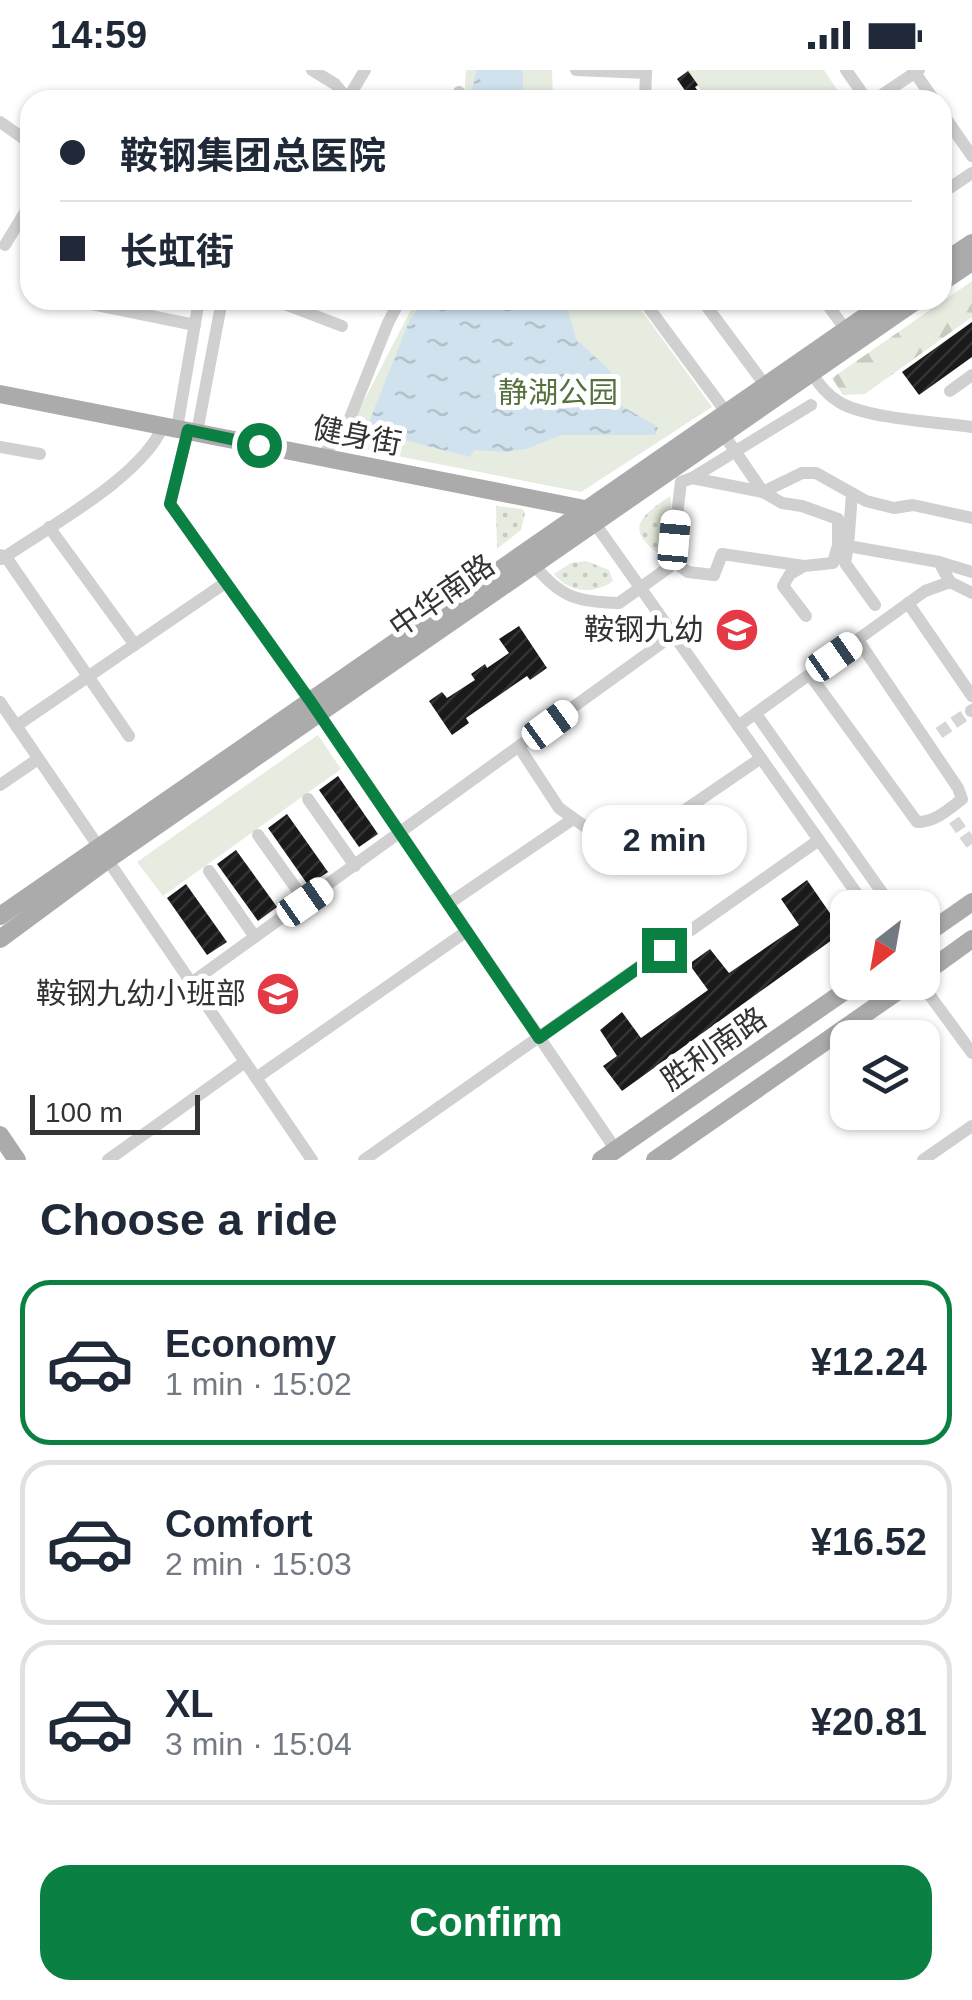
<!DOCTYPE html>
<html lang="en">
<head>
<meta charset="utf-8">
<style>
	:root { --surface:#fff; --page:#f2f2f3; --text:#1f2937; --muted:#747a83; --line:#e0e1e3; --accent:#0b8043 }
	body { margin:0; font-family:Arial,"Noto Sans SC",sans-serif; background:var(--page); color:var(--text); height:100vh; display:flex; flex-direction:column; font-size:38px; white-space:nowrap }
	* { box-sizing:border-box; margin:0 }
	p { font-size:32px; color:var(--muted) }
	.icon { flex:none; width:55px; height:55px; fill:none; stroke:currentColor; stroke-width:2; stroke-linecap:round; stroke-linejoin:round }
	.map { position:relative; height:1090px; overflow:hidden }
	.drawer { display:flex; flex-direction:column; background:var(--surface); flex:1 }
	.drawer>* { flex:none }
	.hud { position:absolute; left:20px; top:20px; width:932px; height:220px; border-radius:30px; box-shadow:0 2px 8px #0004; display:grid; align-content:center; height:220px; padding:0 40px; background:var(--surface) }
	.needle { width:65px; rotate:211deg }
	.controls { position:absolute; left:830px; top:820px; display:grid; gap:20px }
	.controls a { display:grid; place-items:center; width:110px; height:110px; border-radius:20px; background:var(--surface); box-shadow:0 2px 8px #0004; font-size:50px }
	.scale { position:absolute; left:30px; bottom:25px; width:170px; box-sizing:border-box; padding-left:10px; border:5px solid #333; border-top:0; font-size:28px; line-height:35px; white-space:nowrap; color:#333; -webkit-text-stroke:8px #fff; paint-order:stroke }
	.end { position:absolute; width:45px; height:45px; margin:-22px; border:12px solid #0b8043; background:#fff; box-shadow:0 0 0 5px #fff }
	.from { border-radius:50% }
	.bubble { position:absolute; height:70px; border-radius:30px; background:var(--surface); box-shadow:0 2px 8px #0004; font-size:32px; font-weight:800; line-height:70px; text-align:center }
	.car { position:absolute; width:30px; height:60px; margin:-30px -15px; border-radius:12px; box-shadow:0 0 8px 2px #0007; background:linear-gradient(#fff 24%,#345 0 40%,#fff 0 76%,#345 0 86%,#fff 0) }
	.hud b { display:flex; align-items:center; gap:35px; height:95px; font-size:38px }
	.hud b+b { border-top:2px solid var(--line) }
	.hud i { width:25px; height:25px; background:var(--text) }
	ul { padding:0; list-style:none }
	li { display:flex; align-items:center; gap:30px; height:165px; margin:0 20px 15px; padding:0 20px; border:5px solid var(--line); border-radius:30px }
	li div { flex:1 }
	li b { display:block; font-size:38px }
	li em { font-style:normal; font-weight:800 }
	li.active { border-color:var(--accent) }
	li>.icon { width:90px; height:90px; stroke-width:1.5 }
	h2 { padding:0 40px; font-size:45px; line-height:120px }
	.action { display:flex; gap:20px; margin-top:auto; padding:20px 40px }
	.action a { flex:1; height:115px; border-radius:30px; background:var(--accent); color:#fff; font-size:40px; font-weight:800; line-height:115px; text-align:center }
	.status { display:flex; justify-content:space-between; align-items:center; height:70px; padding:0 50px; background:var(--surface); direction:ltr }
	.status svg { height:28px; fill:currentColor }
	.map>svg:first-child { display:block }
	.grass { fill:url(#grass-dots) }
	.forest { fill:url(#forest-firs) }
	.green { fill:#e6ecdf }
	.water { fill:url(#water-ripples) }
	.building { fill:url(#building-hatch) }
	.lines { fill:none; stroke-linecap:round; stroke-linejoin:round }
	.minor-tunnel { stroke:#d6d6d6; stroke-width:12; stroke-dasharray:12 6; stroke-linecap:butt }
	.minor { stroke:#d0d0d0; stroke-width:12 }
	.major { stroke:#ababab; stroke-width:18 }
	.route { stroke:#0b8043; stroke-width:12 }
	.labels { text-anchor:middle; stroke-width:10; stroke-linejoin:round; paint-order:stroke }
	.park-label { font-size:30px; fill:#56703f; stroke:#fff }
	.street-label { font-size:30px; fill:#333; stroke:#fff }
	.poi-label { font-size:30px; fill:#333; stroke:#fff; text-anchor:end }
</style>
</head>
<body>
<div class="status"><b>14:59</b><svg viewBox="0 0 49 12"><path d="M0 12V9h3v3zM5 12V6h3v6zM10 12V3h3v9zM15 12V0h3v12zM26 1h20v11H26zM47 4h2v5h-2z"/></svg></div>
<div class="map">
<svg width="972" height="1090" viewBox="0 0 972 1090">
	<defs>
		<pattern id="grass-dots" width="8" height="8" patternUnits="userSpaceOnUse" patternTransform="scale(2.5)"><rect width="8" height="8" fill="#e6ecdf"/><path d="M2 2h.1M6 6h.1" fill="none" stroke="#c6cbc0" stroke-width="1.8" stroke-linecap="round"/></pattern>
		<pattern id="forest-firs" width="22" height="20" patternUnits="userSpaceOnUse" patternTransform="scale(2.5)"><rect width="22" height="20" fill="#e6ecdf"/><path d="M5 1l3.5 6h-7zM16 11l3.5 6h-7z" fill="#c6cbc0"/></pattern>
		<pattern id="water-ripples" width="26" height="14" patternUnits="userSpaceOnUse" patternTransform="scale(2.5)"><rect width="26" height="14" fill="#cfe2ee"/><path d="M2 4q2-2 4 0t4 0M15 11q2-2 4 0t4 0" fill="none" stroke="#b2c2cd"/></pattern>
		<pattern id="building-hatch" width="6" height="6" patternUnits="userSpaceOnUse" patternTransform="scale(2.5)"><rect width="6" height="6" fill="#1a1a1a"/><path d="M-1 1l2-2M0 6l6-6M5 7l2-2" fill="none" stroke="#333"/></pattern>
	</defs>
	<rect width="100%" height="100%" fill="#fff"/>
	<!-- grass -->
	<g class="grass">
		<path d="M670,426C675,447 661,458 673,481L671,486L663,487C624,460 638,448 670,426Z"/>
		<polygon points="496,436 522,439 525,443 521,460 497,479"/>
		<path d="M586,491L609,500L613,511C594,525 569,523 554,504L571,493Z"/>
	</g>
	<!-- forest -->
	<polygon class="forest" points="972,211 972,247 865,324 843,325 832,308"/>
	<!-- green -->
	<g class="green">
		<polygon points="466,0 552,0 553,30 464,30"/>
		<polygon points="687,0 824,0 844,30 708,30"/>
		<polygon points="416,230 634,230 712,337 581,422 341,375"/>
		<polygon points="318,665 341,699 163,826 137,792"/>
	</g>
	<!-- water -->
	<g class="water">
		<polygon points="477,0 523,0 523,30 469,30"/>
		<polygon points="426,230 565,230 576,269 611,302 618,334 658,357 655,365 561,365 526,379 507,382 474,380 470,387 366,360 410,249"/>
	</g>
	<!-- building -->
	<g class="building">
		<polygon points="688,1 698,15 695,17 704,30 675,30 686,22 677,9"/>
		<polygon points="972,252 972,287 919,325 902,302"/>
		<polygon points="519,556 547,598 530,610 527,606 466,648 469,653 452,665 429,631 442,622 447,628 475,610 471,604 485,594 487,598 509,583 499,569"/>
		<polygon points="338,706 378,764 359,777 319,720"/>
		<polygon points="287,744 328,802 308,815 268,758"/>
		<polygon points="236,780 277,837 258,851 217,794"/>
		<polygon points="807,810 843,862 622,1021 603,996 617,986 600,960 622,942 641,968 708,920 689,894 710,879 729,903 799,855 781,829"/>
		<polygon points="186,814 227,872 207,885 167,828"/>
	</g>
	<g class="lines">
		<!-- minor-tunnel -->
		<g class="minor-tunnel">
			<polyline points="939,663 971,641"/>
			<polyline points="954,750 972,775"/>
		</g>
		<!-- minor -->
		<g class="minor">
			<polyline points="312,0 335,14 344,25 343,30"/>
			<polyline points="576,0 646,3"/>
			<polyline points="846,0 867,30"/>
			<polyline points="913,0 934,30"/>
			<polyline points="459,22 460,30"/>
			<polyline points="347,30 365,0"/>
			<polyline points="645,30 646,0"/>
			<polyline points="874,30 919,0"/>
			<polyline points="942,43 972,86"/>
			<polyline points="0,52 30,73"/>
			<polyline points="942,123 972,103"/>
			<polyline points="5,175 30,134"/>
			<polyline points="274,230 342,256"/>
			<polyline points="643,230 726,342"/>
			<polyline points="702,230 765,315"/>
			<polyline points="824,230 846,260"/>
			<polyline points="87,233 195,255"/>
			<path d="M812,304C820,315 827,325 839,332C867,349 938,352 972,357"/>
			<polyline points="950,321 972,305"/>
			<polyline points="177,358 199,230"/>
			<polyline points="188,361 170,434 311,632 616,1080"/>
			<polyline points="197,362 222,230"/>
			<polyline points="724,365 763,422 802,403 816,403 866,431 894,438 913,435 972,448"/>
			<polyline points="0,377 40,384"/>
			<polyline points="322,387 348,353 388,253 400,230"/>
			<polyline points="692,408 811,335"/>
			<polyline points="852,424 848,476 939,492 950,512"/>
			<polyline points="591,448 867,838"/>
			<polyline points="49,457 135,575"/>
			<polyline points="848,476 845,493 875,535"/>
			<polyline points="0,485 6,487 129,666"/>
			<path d="M2,489C48,457 142,407 163,356"/>
			<polyline points="939,492 972,502"/>
			<path d="M534,495C561,528 578,532 619,533L675,493L674,469L681,412L692,408L763,422L782,433L802,436L838,449V475L833,493L804,496L722,484L714,505L688,502L675,493"/>
			<polyline points="804,496 790,504 783,516 806,546"/>
			<polyline points="908,533 972,626"/>
			<path d="M810,605L917,752C935,752 948,740 962,729L958,718L858,570"/>
			<polyline points="0,632 312,1090"/>
			<polyline points="971,641 972,640"/>
			<polyline points="756,644 893,838"/>
			<polyline points="16,656 225,513"/>
			<polyline points="738,656 925,521 950,512 972,523"/>
			<polyline points="519,677 559,738 622,783 761,688"/>
			<polyline points="0,715 38,689"/>
			<polyline points="308,729 355,796"/>
			<polyline points="258,765 305,831"/>
			<polyline points="209,801 255,867"/>
			<polyline points="448,834 573,749"/>
			<polyline points="920,912 972,983"/>
			<polyline points="191,913 673,565"/>
			<polyline points="256,1008 467,861"/>
			<polyline points="108,1090 245,992"/>
			<polyline points="364,1090 819,770"/>
			<polyline points="923,1090 972,1056"/>
		</g>
		<!-- major -->
		<g class="major">
			<polyline points="942,193 972,173"/>
			<polyline points="942,212 972,192"/>
			<polyline points="0,324 585,439"/>
			<polyline points="0,846 889,230"/>
			<polyline points="922,867 972,832"/>
			<polyline points="0,869 107,790 917,230"/>
			<polyline points="922,905 972,869"/>
			<polyline points="0,1065 17,1090"/>
			<polyline points="601,1090 858,912"/>
			<polyline points="655,1090 911,912"/>
		</g>
	</g>
	<g class="lines">
		<!-- route -->
		<polyline class="route" points="259,375 188,360 170,434 311,632 539,968 664,880"/>
	</g>
	<!-- icons -->
	<defs>
		<g id="school-disc" transform="scale(2.25)"><circle r="9.5" fill="#e63946" stroke="#fff"/><path d="M0-5L7-2L0 1L-7-2ZM-4 1L0 2.5L4 1V4Q0 6-4 4Z" fill="#fff"/></g>
	</defs>
	<g fill-rule="evenodd">
		<use href="#school-disc" x="737" y="560"/>
		<use href="#school-disc" x="278" y="924"/>
	</g>
	<g class="labels">
		<!-- park labels -->
		<g class="park-label">
			<text x="558" y="333">静湖公园</text>
		</g>
		<!-- street labels -->
		<g class="street-label">
			<text transform="translate(357 366) rotate(11)" y="10">健身街</text>
			<text transform="translate(442 526) rotate(-35)" y="10">中华南路</text>
			<text transform="translate(714 979) rotate(-35)" y="10">胜利南路</text>
		</g>
		<!-- poi labels -->
		<g class="poi-label">
			<text x="704" y="570">鞍钢九幼</text>
			<text x="246" y="934">鞍钢九幼小班部</text>
		</g>
	</g>
</svg>
<div class="controls">
<a><svg class="needle" viewBox="-14 -14 28 28"><path d="M0-13l5 13h-10z" fill="#e53935"/><path d="M0 13l5-13h-10z" fill="#747a83"/></svg></a>
<a><svg class="icon" aria-label="layers" viewBox="0 0 24 24"><path d="M12 4l9 5-9 5-9-5zM3 14l9 5 9-5"/></svg></a>
</div>
<div class="scale">100 m</div>
<i class="end from" style="left:259px;top:375px"></i>
<i class="end" style="left:664px;top:880px"></i>
<div class="bubble" style="left:582px;top:735px;width:165px">2 min</div>
<i class="car" style="left:674px;top:470px;rotate:5deg"></i>
<i class="car" style="left:834px;top:587px;rotate:55deg"></i>
<i class="car" style="left:550px;top:655px;rotate:54deg"></i>
<i class="car" style="left:305px;top:832px;rotate:55deg"></i>
<div class="hud">
<b><i class="from"></i>鞍钢集团总医院</b>
<b><i></i>长虹街</b>
</div>
</div>
<section class="drawer">
<h2>Choose a ride</h2>
<ul>
<li class="active"><svg class="icon" aria-label="car" viewBox="0 0 24 24"><path d="M5 17H2v-5l4-1 3-4h7l3 4 3 1v5h-3M9 17h6M6 11h13"/><circle cx="7" cy="17" r="2"/><circle cx="17" cy="17" r="2"/></svg><div><b>Economy</b><p>1 min · 15:02</p></div><em>¥12.24</em></li>
<li><svg class="icon" aria-label="car" viewBox="0 0 24 24"><path d="M5 17H2v-5l4-1 3-4h7l3 4 3 1v5h-3M9 17h6M6 11h13"/><circle cx="7" cy="17" r="2"/><circle cx="17" cy="17" r="2"/></svg><div><b>Comfort</b><p>2 min · 15:03</p></div><em>¥16.52</em></li>
<li><svg class="icon" aria-label="car" viewBox="0 0 24 24"><path d="M5 17H2v-5l4-1 3-4h7l3 4 3 1v5h-3M9 17h6M6 11h13"/><circle cx="7" cy="17" r="2"/><circle cx="17" cy="17" r="2"/></svg><div><b>XL</b><p>3 min · 15:04</p></div><em>¥20.81</em></li>
</ul>
<div class="action"><a>Confirm</a></div>
</section>
</body>
</html>
